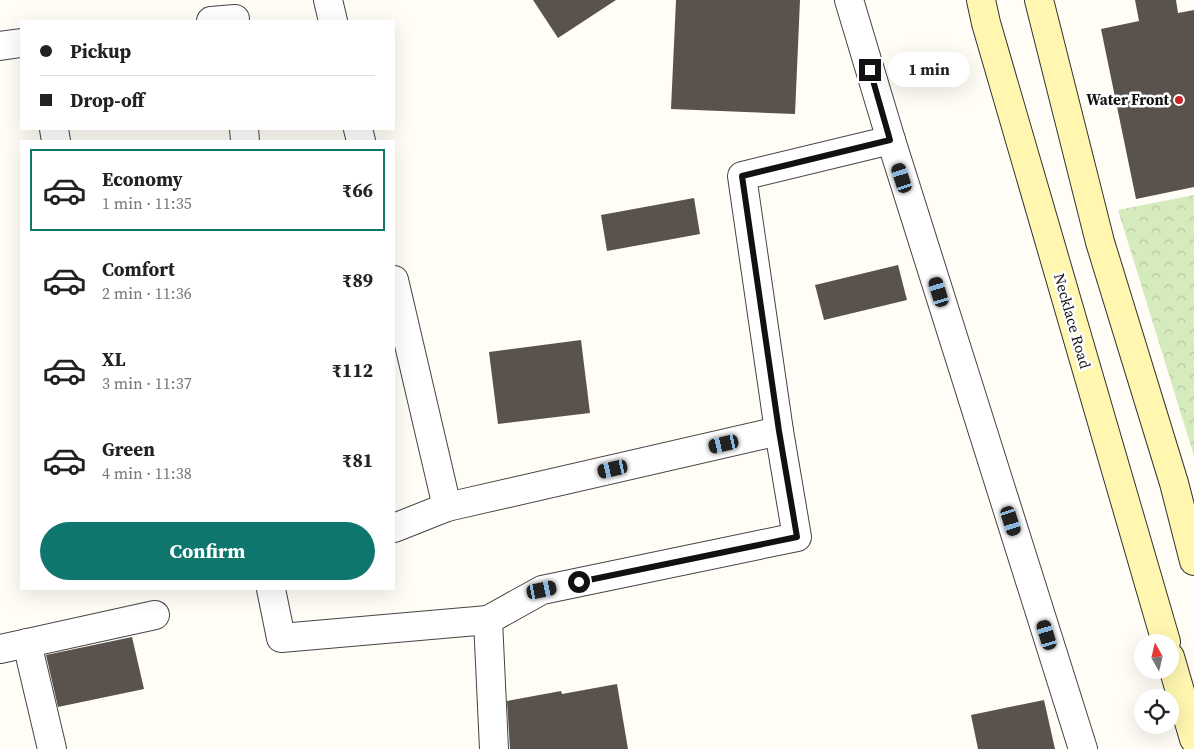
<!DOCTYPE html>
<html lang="en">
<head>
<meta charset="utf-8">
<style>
	:root { --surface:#fff; --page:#f6f6f6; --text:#222; --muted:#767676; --line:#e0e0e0; --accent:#0f766e }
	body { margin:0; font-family:"Source Serif 4",serif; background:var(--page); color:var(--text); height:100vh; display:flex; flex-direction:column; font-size:19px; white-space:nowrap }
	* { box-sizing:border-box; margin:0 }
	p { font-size:16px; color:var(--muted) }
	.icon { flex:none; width:28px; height:28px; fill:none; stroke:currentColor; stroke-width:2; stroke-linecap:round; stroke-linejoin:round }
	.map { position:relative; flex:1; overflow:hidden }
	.drawer { position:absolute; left:20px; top:140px; width:375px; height:450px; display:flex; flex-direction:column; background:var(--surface); border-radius:0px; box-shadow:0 5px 20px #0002 }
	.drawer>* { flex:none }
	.hud { position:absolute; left:20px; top:20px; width:375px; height:110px; border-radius:0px; box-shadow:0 5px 20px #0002; display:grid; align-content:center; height:110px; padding:0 20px; background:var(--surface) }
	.needle { width:32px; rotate:352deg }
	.tools { position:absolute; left:1134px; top:634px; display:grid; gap:10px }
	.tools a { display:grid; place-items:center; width:45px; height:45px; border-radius:50%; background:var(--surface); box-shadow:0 5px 20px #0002; font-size:25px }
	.end { position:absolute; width:22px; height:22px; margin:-11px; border:6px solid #111; background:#fff; box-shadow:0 0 0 2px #fff }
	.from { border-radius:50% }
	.bubble { position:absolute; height:35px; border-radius:18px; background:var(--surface); box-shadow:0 5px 20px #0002; font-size:16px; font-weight:700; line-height:35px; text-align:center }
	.car { position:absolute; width:15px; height:30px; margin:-15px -8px; border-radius:6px; box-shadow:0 0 4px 1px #0007; background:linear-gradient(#222 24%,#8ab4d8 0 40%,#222 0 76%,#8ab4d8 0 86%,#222 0) }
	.hud b { display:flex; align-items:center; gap:18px; height:48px; font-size:19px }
	.hud b+b { border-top:1px solid var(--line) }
	.hud i { width:12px; height:12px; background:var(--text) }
	ul { padding:9px 0 0; list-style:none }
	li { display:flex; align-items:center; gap:15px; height:82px; margin:0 10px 8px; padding:0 10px; border:2px solid transparent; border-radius:0px }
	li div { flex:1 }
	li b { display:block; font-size:19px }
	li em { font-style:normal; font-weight:700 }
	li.current { border-color:var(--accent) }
	li>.icon { width:45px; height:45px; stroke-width:1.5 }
	.action { display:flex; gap:10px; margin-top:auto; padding:10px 20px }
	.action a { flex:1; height:58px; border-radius:30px; background:var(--accent); color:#fff; font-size:20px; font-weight:700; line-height:58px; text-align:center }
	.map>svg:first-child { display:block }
	.park { fill:url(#park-crowns) }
	.building { fill:#5a524d }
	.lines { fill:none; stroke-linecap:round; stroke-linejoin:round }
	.minor-casing { stroke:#444; stroke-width:30 }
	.secondary-casing { stroke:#333; stroke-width:30 }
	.minor { stroke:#fff; stroke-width:28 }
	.secondary { stroke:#fff6b0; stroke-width:28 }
	.route { stroke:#111; stroke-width:6 }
	.poi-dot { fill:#c4262e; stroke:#fff; stroke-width:2 }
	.labels { text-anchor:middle; stroke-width:5; stroke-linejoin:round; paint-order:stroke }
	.poi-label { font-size:15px; font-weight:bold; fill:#111; stroke:#fff; text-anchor:end }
	.street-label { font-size:15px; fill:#111; stroke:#fff }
</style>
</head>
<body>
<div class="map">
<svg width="1194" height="749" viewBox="0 0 1194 749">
	<defs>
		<pattern id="park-crowns" width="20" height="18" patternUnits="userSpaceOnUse" patternTransform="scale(1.25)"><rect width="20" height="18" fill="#d5ebbd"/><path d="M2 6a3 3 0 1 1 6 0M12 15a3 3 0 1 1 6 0" fill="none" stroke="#b6c8a1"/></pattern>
	</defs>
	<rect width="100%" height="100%" fill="#fffdf5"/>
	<!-- park -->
	<polygon class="park" points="1194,195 1194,456 1118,210"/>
	<!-- building -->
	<g class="building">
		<polygon points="533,0 616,0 558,38"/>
		<polygon points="676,0 800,0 795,114 671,109"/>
		<polygon points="1135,0 1176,0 1178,13 1194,10 1194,187 1136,199 1101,29 1139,21"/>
		<polygon points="694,198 700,234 607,251 601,215"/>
		<polygon points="898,265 907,300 824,320 815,285"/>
		<polygon points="581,340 590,413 498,424 489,352"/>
		<polygon points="132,637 144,689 58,707 46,655"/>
		<polygon points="617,684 628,749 510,749 507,701 561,691 562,694"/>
		<polygon points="1044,700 1055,749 978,749 971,715"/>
	</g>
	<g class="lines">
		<!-- minor casing -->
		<g class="minor-casing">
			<g id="minor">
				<polyline points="328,0 333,21"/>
				<polyline points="849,0 891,140 1083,749"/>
				<polyline points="211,21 235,19"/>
				<polyline points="0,46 21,43"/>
				<polyline points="54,129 56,141"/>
				<polyline points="244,129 245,141"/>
				<polyline points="358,129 361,141"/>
				<polyline points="394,280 447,507"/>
				<polyline points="394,528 447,507 779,431"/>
				<polyline points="271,589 281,638 488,620"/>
				<polyline points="27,643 52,749"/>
				<polyline points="0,649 155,615"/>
				<polyline points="494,749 488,620 542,590 797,537 779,431 742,176 891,140"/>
			</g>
		</g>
		<!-- secondary casing -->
		<g class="secondary-casing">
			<g id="secondary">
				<polyline points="981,0 986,23 1166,642"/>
				<polyline points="1039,0 1100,242 1174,483 1194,561"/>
				<polyline points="1170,657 1194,739"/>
			</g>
		</g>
		<!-- minor -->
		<use href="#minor" class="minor"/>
		<!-- secondary -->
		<use href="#secondary" class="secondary"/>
	</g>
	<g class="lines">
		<!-- route -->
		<polyline class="route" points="579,582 797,537 779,431 742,176 890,140 870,70"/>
	</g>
	<!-- markers -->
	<circle class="poi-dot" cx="1179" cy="100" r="5"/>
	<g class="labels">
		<!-- poi labels -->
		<g class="poi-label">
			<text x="1169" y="105">Water Front</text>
		</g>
		<!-- street labels -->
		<g class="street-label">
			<text transform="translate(1072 321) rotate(74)" y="5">Necklace Road</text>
		</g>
	</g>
</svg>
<div class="tools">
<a><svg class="needle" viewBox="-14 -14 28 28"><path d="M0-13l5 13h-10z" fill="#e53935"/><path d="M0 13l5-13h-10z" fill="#767676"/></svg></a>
<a><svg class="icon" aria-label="locate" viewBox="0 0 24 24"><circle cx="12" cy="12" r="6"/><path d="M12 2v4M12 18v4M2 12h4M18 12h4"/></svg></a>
</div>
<i class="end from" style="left:579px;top:582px"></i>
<i class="end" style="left:870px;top:70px"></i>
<div class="bubble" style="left:888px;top:52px;width:82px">1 min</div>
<i class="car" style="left:902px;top:178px;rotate:342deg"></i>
<i class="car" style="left:939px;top:292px;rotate:343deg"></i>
<i class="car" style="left:724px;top:444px;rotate:257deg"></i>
<i class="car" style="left:613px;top:469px;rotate:257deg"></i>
<i class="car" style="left:1011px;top:521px;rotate:162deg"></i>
<i class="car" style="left:542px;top:590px;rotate:78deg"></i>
<i class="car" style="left:1047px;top:635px;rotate:343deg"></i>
<div class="hud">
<b><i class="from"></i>Pickup</b>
<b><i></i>Drop-off</b>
</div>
<section class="drawer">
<ul>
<li class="current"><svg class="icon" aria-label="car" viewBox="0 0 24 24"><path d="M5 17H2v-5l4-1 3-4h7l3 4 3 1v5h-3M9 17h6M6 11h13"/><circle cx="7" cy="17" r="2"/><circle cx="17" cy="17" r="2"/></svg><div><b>Economy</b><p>1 min · 11:35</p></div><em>₹66</em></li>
<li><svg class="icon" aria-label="car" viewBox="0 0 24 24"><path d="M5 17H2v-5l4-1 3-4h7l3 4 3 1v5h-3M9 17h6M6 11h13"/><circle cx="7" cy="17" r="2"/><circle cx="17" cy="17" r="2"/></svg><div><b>Comfort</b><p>2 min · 11:36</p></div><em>₹89</em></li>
<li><svg class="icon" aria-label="car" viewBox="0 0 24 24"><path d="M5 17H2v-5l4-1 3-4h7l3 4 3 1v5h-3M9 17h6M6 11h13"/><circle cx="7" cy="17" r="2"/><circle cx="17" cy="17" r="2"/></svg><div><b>XL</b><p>3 min · 11:37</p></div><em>₹112</em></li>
<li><svg class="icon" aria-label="car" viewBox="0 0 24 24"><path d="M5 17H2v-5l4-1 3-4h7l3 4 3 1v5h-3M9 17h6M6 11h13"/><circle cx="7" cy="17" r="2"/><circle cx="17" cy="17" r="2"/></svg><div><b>Green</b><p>4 min · 11:38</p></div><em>₹81</em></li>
</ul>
<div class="action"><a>Confirm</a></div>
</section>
</div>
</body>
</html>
